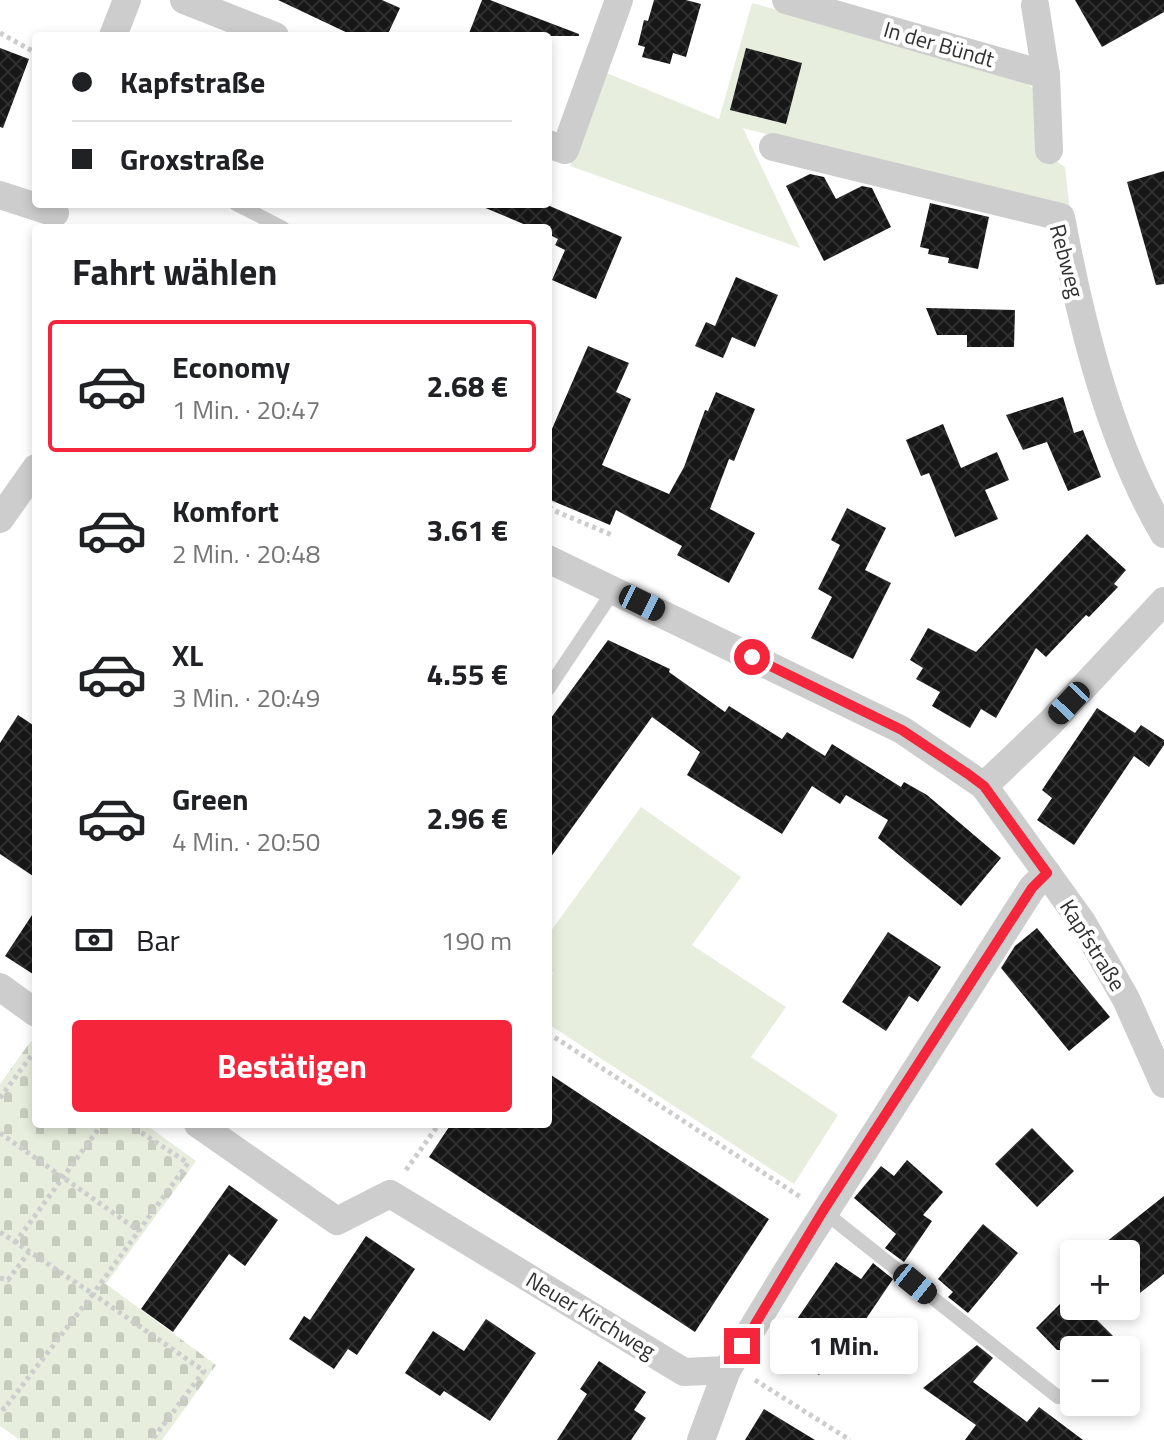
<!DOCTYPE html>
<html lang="de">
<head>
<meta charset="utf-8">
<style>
	:root { --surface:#fff; --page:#f6f6f6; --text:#202124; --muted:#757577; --line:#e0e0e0; --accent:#f5253c }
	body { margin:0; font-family:"Titillium Web",sans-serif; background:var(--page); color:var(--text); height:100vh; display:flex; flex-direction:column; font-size:30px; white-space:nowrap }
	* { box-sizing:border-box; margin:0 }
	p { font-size:26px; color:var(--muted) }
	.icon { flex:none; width:44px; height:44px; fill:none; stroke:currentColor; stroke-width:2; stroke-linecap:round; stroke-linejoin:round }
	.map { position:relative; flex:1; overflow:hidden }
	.sheet { position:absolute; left:32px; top:224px; width:520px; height:904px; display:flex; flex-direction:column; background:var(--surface); border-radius:8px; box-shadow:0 4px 12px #0003 }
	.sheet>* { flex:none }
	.guide { position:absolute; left:32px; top:32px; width:520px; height:176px; border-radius:8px; box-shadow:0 4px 12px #0003; display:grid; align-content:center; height:176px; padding:0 40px; background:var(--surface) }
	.fabs { position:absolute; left:1060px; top:1240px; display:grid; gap:16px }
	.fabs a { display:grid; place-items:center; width:80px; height:80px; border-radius:8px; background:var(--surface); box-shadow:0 4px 12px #0003; font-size:40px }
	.end { position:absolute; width:36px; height:36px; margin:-18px; border:10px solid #f5253c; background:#fff; box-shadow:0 0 0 4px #fff }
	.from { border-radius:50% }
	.bubble { position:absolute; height:56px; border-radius:8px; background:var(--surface); box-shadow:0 4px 12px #0003; font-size:26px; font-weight:700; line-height:56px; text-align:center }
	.car { position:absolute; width:24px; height:48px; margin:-24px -12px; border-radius:10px; box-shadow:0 0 6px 2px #0007; background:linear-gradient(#222 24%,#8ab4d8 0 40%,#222 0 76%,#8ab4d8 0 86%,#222 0) }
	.guide b { display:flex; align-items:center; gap:28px; height:76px; font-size:30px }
	.guide b+b { border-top:2px solid var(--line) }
	.guide i { width:20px; height:20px; background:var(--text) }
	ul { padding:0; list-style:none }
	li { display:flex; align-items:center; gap:24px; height:132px; margin:0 16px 12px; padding:0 24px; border:4px solid transparent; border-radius:8px }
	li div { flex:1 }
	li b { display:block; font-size:30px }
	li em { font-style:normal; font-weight:700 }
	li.on { border-color:var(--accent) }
	li>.icon { width:72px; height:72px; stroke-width:1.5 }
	h2 { padding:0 40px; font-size:36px; line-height:96px }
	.pay { display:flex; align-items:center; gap:20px; height:88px; padding:0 40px; font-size:30px }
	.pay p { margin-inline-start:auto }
	.button { display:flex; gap:16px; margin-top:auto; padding:16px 40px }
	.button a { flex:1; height:92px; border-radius:8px; background:var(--accent); color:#fff; font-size:32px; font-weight:700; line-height:92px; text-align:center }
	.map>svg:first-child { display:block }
	.green { fill:#e7eedd }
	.cemetery { fill:url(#cemetery-stones) }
	.building { fill:url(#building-cross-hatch) }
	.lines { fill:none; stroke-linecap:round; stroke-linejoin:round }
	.path { stroke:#cdcdcd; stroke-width:5; stroke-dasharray:4 4; stroke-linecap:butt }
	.lane { stroke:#cdcdcd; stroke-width:14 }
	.street { stroke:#cdcdcd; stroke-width:28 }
	.route { stroke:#f5253c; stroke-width:10 }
	.labels { text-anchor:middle; stroke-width:8; stroke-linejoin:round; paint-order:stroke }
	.street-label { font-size:22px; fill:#303030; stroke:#fff }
</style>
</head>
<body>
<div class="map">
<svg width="1164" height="1440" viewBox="0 0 1164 1440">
	<defs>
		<pattern id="cemetery-stones" width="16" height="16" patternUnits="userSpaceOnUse" patternTransform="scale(2)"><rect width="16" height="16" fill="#e7eedd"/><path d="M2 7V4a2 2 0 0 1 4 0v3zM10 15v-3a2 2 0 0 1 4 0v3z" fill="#c6ccbe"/></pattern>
		<pattern id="building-cross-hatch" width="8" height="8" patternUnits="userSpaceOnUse" patternTransform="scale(2)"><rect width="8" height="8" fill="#171717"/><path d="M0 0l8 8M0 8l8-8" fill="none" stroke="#303030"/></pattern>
	</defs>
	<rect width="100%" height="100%" fill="#fff"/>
	<!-- green -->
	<g class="green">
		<polygon points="752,3 1010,73 1023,80 1033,89 1042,152 1065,167 1070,212 743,128 800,248 570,166 604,72 719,119"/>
		<polygon points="641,807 741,877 692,945 786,1007 751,1057 838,1115 794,1184 548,1024 548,981 553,973 548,969 548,935"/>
	</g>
	<!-- cemetery -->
	<polygon class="cemetery" points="31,1041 36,1045 36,1124 145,1124 196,1161 106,1284 216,1365 162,1440 20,1440 0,1426 0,1084"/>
	<!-- building -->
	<g class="building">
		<polygon points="278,0 382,0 400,8 387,36 354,36"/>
		<polygon points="482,0 490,0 579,34 579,36 468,36"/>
		<polygon points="654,0 686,0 701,4 686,57 673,53 670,64 642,57 645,47 638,45 644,20 648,21"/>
		<polygon points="1075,0 1164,0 1164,12 1102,47"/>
		<polygon points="0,48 29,59 3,128 0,127"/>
		<polygon points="746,48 802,63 786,124 730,110"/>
		<polygon points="1164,171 1164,284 1156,285 1127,182"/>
		<polygon points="810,174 824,177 836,199 862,186 872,188 891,227 824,261 786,186"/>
		<polygon points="930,203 989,217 978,269 948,263 949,258 928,254 929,249 920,247"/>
		<polygon points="476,204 545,204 622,237 596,299 552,280 565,250 555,245 558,239 548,234 548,228 533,228"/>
		<polygon points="736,277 778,295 755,347 732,337 723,358 695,346 706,322 715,326"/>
		<polygon points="926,308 1015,310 1014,347 967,347 967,335 937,335"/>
		<polygon points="588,346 629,363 616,392 631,399 602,465 669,494 684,467 705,410 708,411 716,392 755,409 734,461 729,459 710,509 755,533 729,583 677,555 682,546 616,510 610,525 548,499 548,438"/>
		<polygon points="1063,397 1074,433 1083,430 1101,477 1068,491 1047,442 1023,450 1006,415"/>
		<polygon points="943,424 961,468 997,452 1009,480 985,490 998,519 955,537 929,473 921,476 906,440"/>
		<polygon points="847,508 886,528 865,570 891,583 853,659 811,638 832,597 818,589 840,545 831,540"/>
		<polygon points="1087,534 1126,570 1114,584 1118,587 1089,617 1086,615 1046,657 1036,648 996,718 981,709 970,728 932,706 940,692 916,679 923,668 910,660 928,628 976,652"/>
		<polygon points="608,640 670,669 669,672 725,712 729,706 782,739 787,732 825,756 832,744 901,787 904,782 927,795 1001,858 961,906 878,838 888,820 846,795 840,804 812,786 782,834 687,775 700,752 652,717 548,861 548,722"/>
		<polygon points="1097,708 1135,733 1141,725 1164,740 1164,745 1149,767 1134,756 1074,845 1037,820 1052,798 1042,790"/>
		<polygon points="18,715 36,727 36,878 0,854 0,743"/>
		<polygon points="36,909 36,976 5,956"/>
		<polygon points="1037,928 1110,1017 1069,1051 1001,968 1015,946"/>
		<polygon points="888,932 941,967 918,1002 909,996 886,1031 842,1002"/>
		<polygon points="548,1073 769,1219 695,1332 429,1157 451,1124 548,1124"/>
		<polygon points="1032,1128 1074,1171 1037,1207 995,1164"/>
		<polygon points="907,1160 943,1192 923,1215 932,1221 904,1262 885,1248 896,1234 854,1198 881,1166 894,1176"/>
		<polygon points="229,1185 278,1220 245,1266 229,1254 173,1332 141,1309"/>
		<polygon points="1164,1196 1164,1274 1126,1304 1126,1254 1091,1254"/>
		<polygon points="983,1224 1018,1253 968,1313 948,1297 953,1292 938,1279"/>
		<polygon points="366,1236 415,1269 357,1355 348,1349 334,1369 289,1339 304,1316 310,1320"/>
		<polygon points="836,1262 861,1279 873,1263 893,1279 851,1341 845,1337 819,1375 778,1347"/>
		<polygon points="1069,1295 1074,1299 1074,1306 1082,1306 1087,1310 1127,1350 1057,1350 1036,1328"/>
		<polygon points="486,1319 536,1353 490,1421 444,1391 440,1396 405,1373 433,1331 464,1351"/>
		<polygon points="977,1345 993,1358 973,1382 1027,1422 1039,1407 1083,1440 965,1440 976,1425 923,1388"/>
		<polygon points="599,1361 646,1392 634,1410 646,1418 631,1440 557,1440 587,1394 580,1389"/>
		<polygon points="764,1409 815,1440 745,1440"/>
	</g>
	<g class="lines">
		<!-- path -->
		<g class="path">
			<polyline points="0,33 36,53"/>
			<polyline points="548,508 612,535"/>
			<polyline points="549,509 553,501"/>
			<polyline points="548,1033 802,1198"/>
			<polyline points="0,1098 31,1056 36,1060"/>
			<polyline points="128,1124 188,1163 93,1294 204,1371 152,1440"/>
			<polyline points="0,1133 139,1231"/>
			<polyline points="406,1170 439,1124"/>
			<polyline points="0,1232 93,1294 4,1409 0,1406"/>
			<polyline points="15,1243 102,1124"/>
			<polyline points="0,1278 8,1280 29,1252"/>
			<polyline points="755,1380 850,1440"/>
		</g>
		<!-- lane -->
		<g class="lane">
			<polyline points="236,204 283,228"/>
			<polyline points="548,689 614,590"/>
			<polyline points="823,1211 1058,1397"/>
		</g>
		<!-- street -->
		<g class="street">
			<polyline points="184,0 275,36"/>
			<polyline points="786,0 1046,75"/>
			<polyline points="1035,5 1046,75 1049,150"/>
			<polyline points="113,36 127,0"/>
			<polyline points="548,144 565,150 619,0"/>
			<path d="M773,147L1061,217C1081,323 1109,440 1164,534"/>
			<polyline points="0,195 55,213"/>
			<polyline points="0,519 36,468"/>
			<polyline points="548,559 902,730 984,786 1082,922 1126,999 1164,1084"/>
			<polyline points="984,786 1050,723 1164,601"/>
			<polyline points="0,987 36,1013"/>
			<polyline points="198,1124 337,1221 390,1194 684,1372 727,1370"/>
			<polyline points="701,1440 727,1370 786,1273 1032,888 1047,873"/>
		</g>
	</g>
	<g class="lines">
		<!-- route -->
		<polyline class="route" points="742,1346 823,1211 1032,888 1047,873 984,786 968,774 902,730 752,657"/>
	</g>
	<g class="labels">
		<!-- street labels -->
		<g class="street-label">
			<text transform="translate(939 44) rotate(16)" y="8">In der Bündt</text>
			<text transform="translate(1067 261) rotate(75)" y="8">Rebweg</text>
			<text transform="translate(1093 945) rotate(58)" y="8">Kapfstraße</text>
			<text transform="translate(591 1315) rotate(31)" y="8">Neuer Kirchweg</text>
		</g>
	</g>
</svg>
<div class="fabs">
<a>+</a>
<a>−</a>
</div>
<i class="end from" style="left:752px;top:657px"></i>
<i class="end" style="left:742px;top:1346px"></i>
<div class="bubble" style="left:770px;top:1318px;width:148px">1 Min.</div>
<i class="car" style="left:642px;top:603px;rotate:116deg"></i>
<i class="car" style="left:1069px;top:703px;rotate:223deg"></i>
<i class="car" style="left:915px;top:1284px;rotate:129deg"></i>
<div class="guide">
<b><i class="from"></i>Kapfstraße</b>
<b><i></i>Groxstraße</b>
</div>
<section class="sheet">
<h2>Fahrt wählen</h2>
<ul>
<li class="on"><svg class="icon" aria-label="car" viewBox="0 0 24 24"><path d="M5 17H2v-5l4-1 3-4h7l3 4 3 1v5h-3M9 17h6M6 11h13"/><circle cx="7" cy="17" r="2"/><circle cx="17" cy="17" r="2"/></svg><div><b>Economy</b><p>1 Min. · 20:47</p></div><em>2.68 €</em></li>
<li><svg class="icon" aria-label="car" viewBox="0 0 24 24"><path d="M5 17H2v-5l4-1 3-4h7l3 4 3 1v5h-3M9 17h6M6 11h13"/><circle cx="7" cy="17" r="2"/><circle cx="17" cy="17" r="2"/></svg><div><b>Komfort</b><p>2 Min. · 20:48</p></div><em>3.61 €</em></li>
<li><svg class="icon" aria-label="car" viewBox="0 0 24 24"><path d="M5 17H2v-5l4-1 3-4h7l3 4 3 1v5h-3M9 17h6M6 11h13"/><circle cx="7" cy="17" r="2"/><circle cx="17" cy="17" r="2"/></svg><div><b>XL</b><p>3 Min. · 20:49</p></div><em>4.55 €</em></li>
<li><svg class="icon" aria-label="car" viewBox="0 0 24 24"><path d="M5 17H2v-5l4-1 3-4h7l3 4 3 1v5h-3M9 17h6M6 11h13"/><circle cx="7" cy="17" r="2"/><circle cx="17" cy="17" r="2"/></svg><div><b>Green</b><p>4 Min. · 20:50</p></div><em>2.96 €</em></li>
</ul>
<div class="pay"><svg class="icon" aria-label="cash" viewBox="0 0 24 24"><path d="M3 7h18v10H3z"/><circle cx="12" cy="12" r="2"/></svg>Bar<p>190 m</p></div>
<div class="button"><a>Bestätigen</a></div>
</section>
</div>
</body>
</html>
